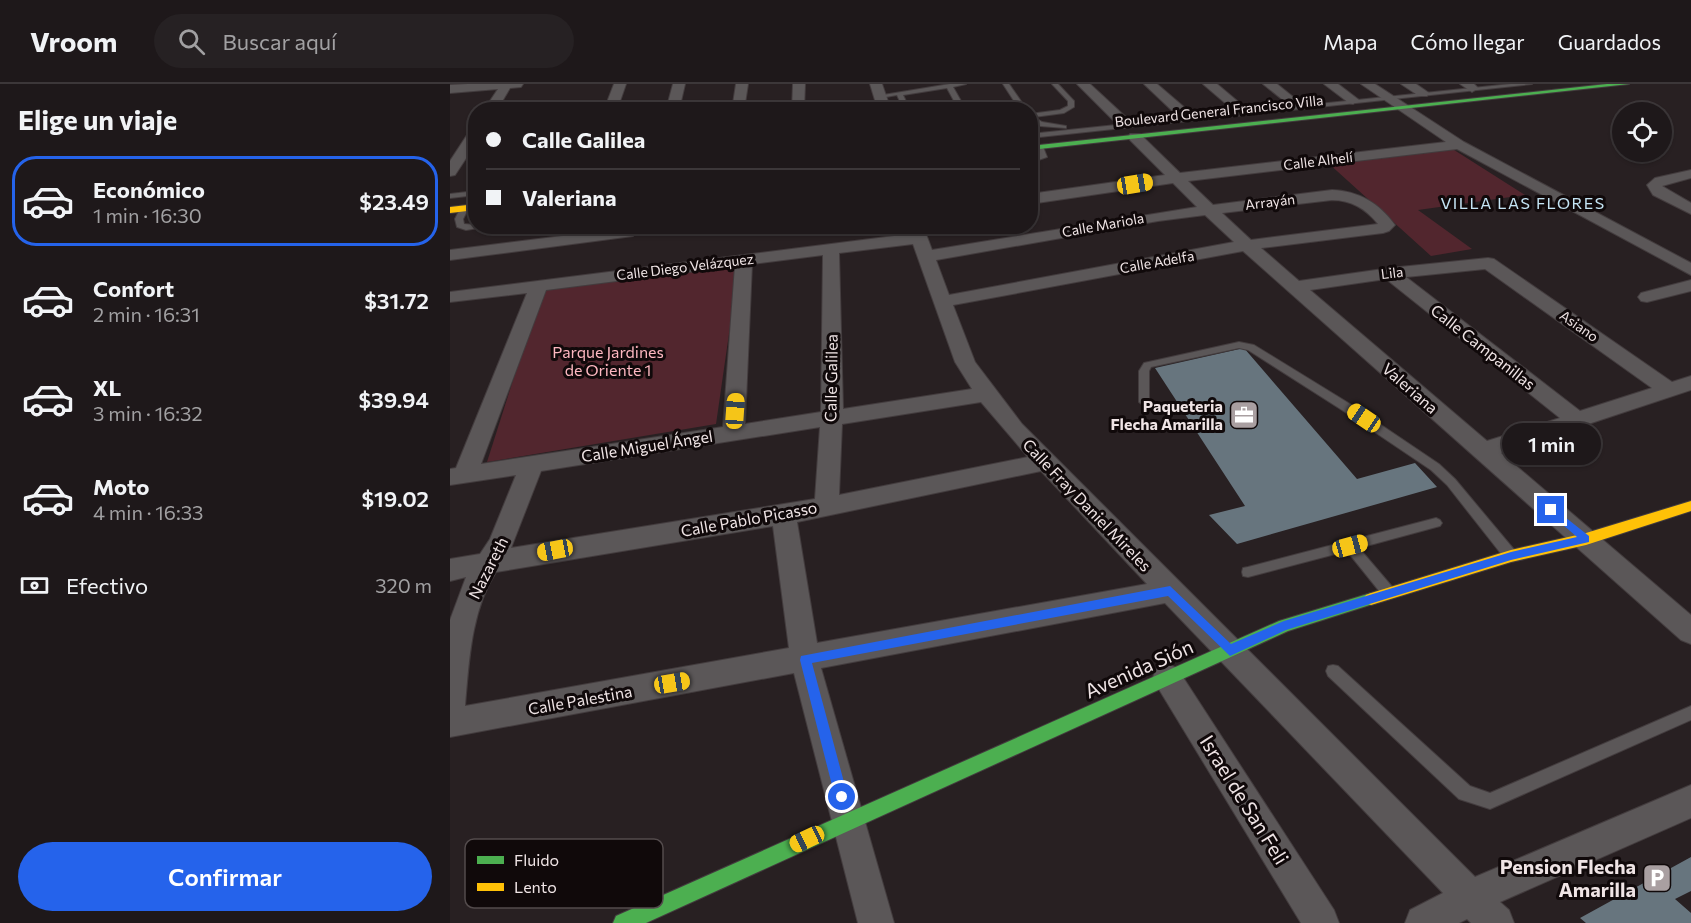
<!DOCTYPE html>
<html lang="es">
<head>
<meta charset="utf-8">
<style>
	:root { --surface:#1e181a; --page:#262123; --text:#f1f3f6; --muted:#a1a0a2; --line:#3c3739; --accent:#2563eb }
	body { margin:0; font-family:Commissioner,sans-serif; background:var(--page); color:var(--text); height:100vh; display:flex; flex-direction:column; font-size:22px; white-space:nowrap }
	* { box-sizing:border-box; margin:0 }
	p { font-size:20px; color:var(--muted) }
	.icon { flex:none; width:33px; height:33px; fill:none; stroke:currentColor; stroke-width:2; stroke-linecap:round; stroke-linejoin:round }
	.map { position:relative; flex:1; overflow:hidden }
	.details { display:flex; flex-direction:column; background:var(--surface); width:450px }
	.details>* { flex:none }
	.hud { position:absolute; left:18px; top:18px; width:570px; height:132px; border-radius:24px; box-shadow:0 2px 4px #0004,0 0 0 2px var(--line); display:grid; align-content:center; height:132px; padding:0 18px; background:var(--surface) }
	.fabs { position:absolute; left:1162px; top:18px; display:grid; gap:12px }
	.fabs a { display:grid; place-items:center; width:60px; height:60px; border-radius:50%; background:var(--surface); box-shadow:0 2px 4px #0004,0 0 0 2px var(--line); font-size:30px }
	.end { position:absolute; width:27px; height:27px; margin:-14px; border:8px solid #2563eb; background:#fff; box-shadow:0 0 0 3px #fff }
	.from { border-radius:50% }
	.bubble { position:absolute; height:42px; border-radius:21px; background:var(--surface); box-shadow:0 2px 4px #0004,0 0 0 2px var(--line); font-size:20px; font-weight:600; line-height:42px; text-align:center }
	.car { position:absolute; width:18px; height:36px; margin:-18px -9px; border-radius:8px; box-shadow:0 0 4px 2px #0007; background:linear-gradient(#f5c518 24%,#345 0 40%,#f5c518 0 76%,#345 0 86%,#f5c518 0) }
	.hud b { display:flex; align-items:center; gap:21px; height:57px; font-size:22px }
	.hud b+b { border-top:2px solid var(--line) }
	.hud i { width:15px; height:15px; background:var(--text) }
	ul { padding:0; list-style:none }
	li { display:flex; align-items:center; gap:18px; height:90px; margin:0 12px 9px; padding:0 6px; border:3px solid transparent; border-radius:24px }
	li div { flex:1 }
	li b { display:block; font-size:22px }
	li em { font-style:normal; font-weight:600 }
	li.selected { border-color:var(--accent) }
	li>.icon { width:54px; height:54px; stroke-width:1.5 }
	h2 { padding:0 18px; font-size:27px; line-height:72px }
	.pay { display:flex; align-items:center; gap:15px; height:66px; padding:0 18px; font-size:22px }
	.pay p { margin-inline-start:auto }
	.button { display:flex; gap:12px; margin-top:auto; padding:12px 18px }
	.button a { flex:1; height:69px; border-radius:36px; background:var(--accent); color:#fff; font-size:24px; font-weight:600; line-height:69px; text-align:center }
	header { display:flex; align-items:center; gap:36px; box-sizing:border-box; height:84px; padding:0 30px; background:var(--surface); border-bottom:2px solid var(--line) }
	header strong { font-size:28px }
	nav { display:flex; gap:33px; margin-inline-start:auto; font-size:21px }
	.search { width:420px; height:54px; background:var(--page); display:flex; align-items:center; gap:15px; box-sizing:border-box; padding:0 21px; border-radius:33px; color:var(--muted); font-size:22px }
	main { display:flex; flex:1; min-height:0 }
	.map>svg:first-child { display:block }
	.green { fill:#52262e }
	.building { fill:#67757e }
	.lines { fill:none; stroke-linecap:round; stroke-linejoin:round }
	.lane-casing { stroke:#433c3e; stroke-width:2 }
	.street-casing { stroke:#433c3e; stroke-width:2 }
	.fast-casing { stroke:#433c3e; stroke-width:2 }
	.slow-casing { stroke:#433c3e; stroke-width:2 }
	.lane { fill:#5b5758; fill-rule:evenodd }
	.street { fill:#5b5758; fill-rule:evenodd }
	.fast { fill:#4caf50; fill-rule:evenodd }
	.slow { fill:#ffc107; fill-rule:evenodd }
	.route { fill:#2563eb }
	.labels { text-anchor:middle; stroke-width:6; stroke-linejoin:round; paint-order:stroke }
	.far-street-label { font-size:14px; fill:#efe4e5; stroke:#10090a }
	.far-quarter-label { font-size:16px; letter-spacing:1.5px; fill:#c5e5f5; stroke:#10090a }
	.street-label { font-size:16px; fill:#efe4e5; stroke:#10090a }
	.park-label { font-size:16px; fill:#feb8c1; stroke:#10090a }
	.poi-label { font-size:16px; font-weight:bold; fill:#efe4e5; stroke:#10090a; text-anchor:end }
	.near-street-label { font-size:20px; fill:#efe4e5; stroke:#10090a }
	.near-poi-label { font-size:20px; font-weight:bold; fill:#efe4e5; stroke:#10090a; text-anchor:end }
	.key { fill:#10090a; stroke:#534b4c; stroke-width:1.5 }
	.key-label { font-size:16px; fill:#efe4e5 }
</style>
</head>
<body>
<header>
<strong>Vroom</strong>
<div class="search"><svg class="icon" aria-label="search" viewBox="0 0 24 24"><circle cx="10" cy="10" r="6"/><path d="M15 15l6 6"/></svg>Buscar aquí</div>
<nav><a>Mapa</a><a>Cómo llegar</a><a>Guardados</a></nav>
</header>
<main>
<section class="details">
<h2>Elige un viaje</h2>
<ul>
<li class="selected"><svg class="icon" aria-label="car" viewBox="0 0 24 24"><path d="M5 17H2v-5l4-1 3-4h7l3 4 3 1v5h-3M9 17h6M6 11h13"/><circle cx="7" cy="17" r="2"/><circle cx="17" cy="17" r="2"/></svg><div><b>Económico</b><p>1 min · 16:30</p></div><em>$23.49</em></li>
<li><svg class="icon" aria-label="car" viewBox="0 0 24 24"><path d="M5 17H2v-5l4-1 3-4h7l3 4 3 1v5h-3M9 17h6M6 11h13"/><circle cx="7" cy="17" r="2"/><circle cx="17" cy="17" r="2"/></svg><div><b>Confort</b><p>2 min · 16:31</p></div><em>$31.72</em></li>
<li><svg class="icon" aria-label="car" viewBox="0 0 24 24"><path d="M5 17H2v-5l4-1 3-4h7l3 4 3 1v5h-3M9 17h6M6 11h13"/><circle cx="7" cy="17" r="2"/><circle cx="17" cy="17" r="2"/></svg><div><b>XL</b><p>3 min · 16:32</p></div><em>$39.94</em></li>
<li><svg class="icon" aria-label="car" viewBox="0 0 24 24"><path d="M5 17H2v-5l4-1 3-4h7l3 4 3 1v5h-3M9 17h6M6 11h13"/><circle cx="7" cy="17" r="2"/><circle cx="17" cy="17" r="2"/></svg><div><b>Moto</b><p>4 min · 16:33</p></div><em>$19.02</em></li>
</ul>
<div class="pay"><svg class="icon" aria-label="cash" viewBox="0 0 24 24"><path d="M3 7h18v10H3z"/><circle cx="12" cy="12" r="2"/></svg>Efectivo<p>320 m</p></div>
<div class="button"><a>Confirmar</a></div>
</section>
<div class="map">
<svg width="1241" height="839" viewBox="0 0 1241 839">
	<rect width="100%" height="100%" fill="#282022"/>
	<!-- green -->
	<g class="green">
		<polygon points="1001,64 1075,111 968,126 1022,165 981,172 877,78"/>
		<polygon points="288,178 288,187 266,340 37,378 92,205"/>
	</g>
	<!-- building -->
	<g class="building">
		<polygon points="794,264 907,395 965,379 987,403 787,460 759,431 795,422 705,284"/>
		<polygon points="1241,773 1241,807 1225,815 1241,829 1241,839 1136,839 1130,834"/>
	</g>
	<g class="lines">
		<!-- lane casing -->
		<g class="lane-casing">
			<g id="lane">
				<polygon points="500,0 516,0 503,3 516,26 509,26 497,4 453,11 460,26 454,26 447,11 430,14 427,12"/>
				<polygon points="553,0 559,0 577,26 570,26"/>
				<polygon points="602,0 608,0 624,17 624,23 614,29 584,33 592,38 616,42 616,44 590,42 580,37 580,30 610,26 618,22 618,17"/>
				<polygon points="1061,0 1082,0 580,54 580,50"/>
				<polygon points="590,61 593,63 597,73 580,79 580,75 589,72 587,63"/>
				<polygon points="26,107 26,111 0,114 0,110"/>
				<polygon points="11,123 18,125 13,135 14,140 26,141 26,142 41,142 16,146 7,143 5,135"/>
				<polygon points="789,258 804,261 900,320 989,380 1005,395 1066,468 1067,472 1066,476 1056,476 997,401 981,386 892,326 798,266 789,264 701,283 699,287 699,318 694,322 689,318 689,287 694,279"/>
				<polygon points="986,434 990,436 992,439 990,442 909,464 944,505 946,509 944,513 939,515 934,513 897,467 798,493 793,492 792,488 793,484 798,483"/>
				<polygon points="883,581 888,582 1020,702 1040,709 1241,622 1241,636 1040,725 1009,715 878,592 876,587 878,582"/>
			</g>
		</g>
		<!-- street casing -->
		<g class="street-casing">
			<g id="street">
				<polygon points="18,0 73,0 71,3 60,4 47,26 34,26 48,5 0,9 0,1"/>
				<polygon points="164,0 176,0 167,26 154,26"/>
				<polygon points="223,0 235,0 229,26 216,26"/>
				<polygon points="286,0 298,0 294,26 282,26"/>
				<polygon points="343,0 355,0 354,26 342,26"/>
				<polygon points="420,0 432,0 441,26 428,26"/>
				<polygon points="627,0 640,0 680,37 682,40 680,43 670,43"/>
				<polygon points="694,0 707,0 742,30 744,33 742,36 732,36"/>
				<polygon points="753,0 767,0 799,27 798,30 788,30"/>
				<polygon points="813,0 827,0 853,21 847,25 843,24"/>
				<polygon points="874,0 888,0 909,16 903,20 899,19"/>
				<path d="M911,0H925L1014,58L1241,179V191L1007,65L738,97L763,121L882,106C909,107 929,119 945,141L939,147L933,149L811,164L849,197L940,184L1038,174L1044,175L1222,298L1241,292V306L1051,369L1241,531V560L1231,556L793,167L503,221L525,278L572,340L1025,793L1241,701V734L1050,818L1059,826L1064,839H1021L1017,835L1009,839H955L960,826L993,809L715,519L371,584L444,839H408L344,589L0,653V536L16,493L0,497V475L30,470L40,455L66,391L0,401V385L6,384L77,209L0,218V208L460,150L457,142H473L482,166L747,123L723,99L580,120V110L715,91L680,56L678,53L680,50H690L730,89L996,58ZM882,116C902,116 916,125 928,140L801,156L772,129ZM755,131L784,158L499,211L486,176L708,137ZM463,160L505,278L522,305L393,325L389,169ZM373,171L371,328L295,340L302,180ZM285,182L273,343L31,380L96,206ZM1035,185L1202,304L1130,327L956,193ZM936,195L1110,334L1037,357L860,206ZM531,318L578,373L389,411L392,340ZM370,343L365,415L61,464L91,387ZM591,387L697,500L367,559L347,438ZM323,442L339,564L15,622C19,577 21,527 46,488Z"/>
				<polygon points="951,0 966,0 979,9 977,12 969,12"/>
				<polygon points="1010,0 1024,0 1028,4 1022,8"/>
				<polygon points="26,44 26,59 5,91 0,92 0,77 21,45"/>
				<polygon points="1241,86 1241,94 1212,102 1241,119 1241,130 1203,111 1197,101 1205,94"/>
				<polygon points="177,144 185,149 183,152 0,176 0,166"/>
				<polygon points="1241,196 1241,207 1197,218 1191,217 1188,213 1191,209"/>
				<polygon points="717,580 727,584 884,826 889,839 851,839 707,602 703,593 707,584"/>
			</g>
		</g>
		<!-- fast casing -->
		<g class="fast-casing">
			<g id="fast">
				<polygon points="1157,0 1179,0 580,66 580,62"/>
				<polygon points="921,509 926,511 929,515 926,519 838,547 196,839 163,839 166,832 829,537"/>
			</g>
		</g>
		<!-- slow casing -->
		<g class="slow-casing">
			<g id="slow">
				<polygon points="26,120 26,126 0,129 0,123"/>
				<polygon points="1241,417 1241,427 1136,461 1061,478 921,521 916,519 913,515 916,511 921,509 1061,466 1136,449"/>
			</g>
		</g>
		<!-- lane -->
		<use href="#lane" class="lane"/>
		<!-- street -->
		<use href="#street" class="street"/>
		<!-- fast -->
		<use href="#fast" class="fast"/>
		<!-- slow -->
		<use href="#slow" class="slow"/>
	</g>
	<!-- route -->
	<polygon class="route" points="1101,422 1139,452 1139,458 1061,476 836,546 780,572 718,512 362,579 398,713 396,718 392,720 387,718 385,713 350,576 351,572 720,502 781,560 834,537 1061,468 1127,453 1098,428 1096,426"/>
	<!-- icons -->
	<defs>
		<g id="office-square" transform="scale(1.5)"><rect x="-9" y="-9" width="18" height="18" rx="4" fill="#a99fa1" stroke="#10090a"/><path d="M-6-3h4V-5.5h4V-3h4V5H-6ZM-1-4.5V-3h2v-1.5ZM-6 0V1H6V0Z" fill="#fff"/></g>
		<g id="parking-square" transform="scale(1.5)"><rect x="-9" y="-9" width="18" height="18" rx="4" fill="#a99fa1" stroke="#10090a"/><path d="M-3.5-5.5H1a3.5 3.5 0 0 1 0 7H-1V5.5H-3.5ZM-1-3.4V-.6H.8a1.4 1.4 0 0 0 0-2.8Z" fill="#fff"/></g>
	</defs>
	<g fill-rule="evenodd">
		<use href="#office-square" x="794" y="331"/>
		<use href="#parking-square" x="1207" y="794"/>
	</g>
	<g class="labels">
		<!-- far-street labels -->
		<g class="far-street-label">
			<text transform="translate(769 27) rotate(-6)" y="5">Boulevard General Francisco Villa</text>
			<text transform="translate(868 77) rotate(-7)" y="5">Calle Alhelí</text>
			<text transform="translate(820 118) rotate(-7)" y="5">Arrayán</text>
			<text transform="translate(653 141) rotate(-10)" y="5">Calle Mariola</text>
			<text transform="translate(707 178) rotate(-10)" y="5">Calle Adelfa</text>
			<text transform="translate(235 183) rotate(-7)" y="5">Calle Diego Velázquez</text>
			<text transform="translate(942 189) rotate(-7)" y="5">Lila</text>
			<text transform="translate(1129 242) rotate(35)" y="5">Asiano</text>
		</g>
		<!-- far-quarter labels -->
		<g class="far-quarter-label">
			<text x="1073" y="125">VILLA LAS FLORES</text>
		</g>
		<!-- street labels -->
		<g class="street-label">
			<text transform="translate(1033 263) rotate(38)" y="6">Calle Campanillas</text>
			<text transform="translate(381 294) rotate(-89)" y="6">Calle Galilea</text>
			<text transform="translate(960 304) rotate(41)" y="6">Valeriana</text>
			<text transform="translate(197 362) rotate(-9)" y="6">Calle Miguel Ángel</text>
			<text transform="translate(637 421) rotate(46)" y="6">Calle Fray Daniel Mireles</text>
			<text transform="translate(299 435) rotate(-10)" y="6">Calle Pablo Picasso</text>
			<text transform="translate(38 484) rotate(-63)" y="6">Nazareth</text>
			<text transform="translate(130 616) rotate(-10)" y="6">Calle Palestina</text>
		</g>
		<!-- park labels -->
		<g class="park-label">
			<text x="158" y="274">Parque Jardines<tspan x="158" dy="18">de Oriente 1</tspan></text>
		</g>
		<!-- poi labels -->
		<g class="poi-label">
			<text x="773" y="328">Paqueteria<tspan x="773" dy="18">Flecha Amarilla</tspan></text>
		</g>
		<!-- near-street labels -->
		<g class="near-street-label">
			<text transform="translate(689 585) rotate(-24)" y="7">Avenida Sión</text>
			<text transform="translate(794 716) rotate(58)" y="7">Israel de San Feli</text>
		</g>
		<!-- near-poi labels -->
		<g class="near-poi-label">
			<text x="1186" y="790">Pension Flecha<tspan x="1186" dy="23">Amarilla</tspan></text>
		</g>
	</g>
	<!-- legend -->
	<rect x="15" y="755" width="198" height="69" rx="9" class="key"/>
	<rect x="27" y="772" width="27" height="8" fill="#4caf50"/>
	<rect x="27" y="799" width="27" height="8" fill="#ffc107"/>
	<g class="key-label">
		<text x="64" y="782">Fluido</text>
		<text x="64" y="809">Lento</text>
	</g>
</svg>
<div class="fabs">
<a><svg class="icon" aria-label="locate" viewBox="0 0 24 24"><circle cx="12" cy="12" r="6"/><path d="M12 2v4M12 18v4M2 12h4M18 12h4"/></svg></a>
</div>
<i class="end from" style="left:392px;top:713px"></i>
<i class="end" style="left:1101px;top:426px"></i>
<div class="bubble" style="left:1052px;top:339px;width:99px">1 min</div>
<i class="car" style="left:685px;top:100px;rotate:81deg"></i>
<i class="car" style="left:285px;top:327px;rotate:4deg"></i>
<i class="car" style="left:914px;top:334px;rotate:304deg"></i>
<i class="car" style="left:900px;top:462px;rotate:75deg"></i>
<i class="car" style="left:105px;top:466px;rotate:259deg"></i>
<i class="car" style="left:222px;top:599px;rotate:80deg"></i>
<i class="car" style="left:357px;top:755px;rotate:245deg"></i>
<div class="hud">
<b><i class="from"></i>Calle Galilea</b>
<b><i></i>Valeriana</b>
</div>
</div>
</main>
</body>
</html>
